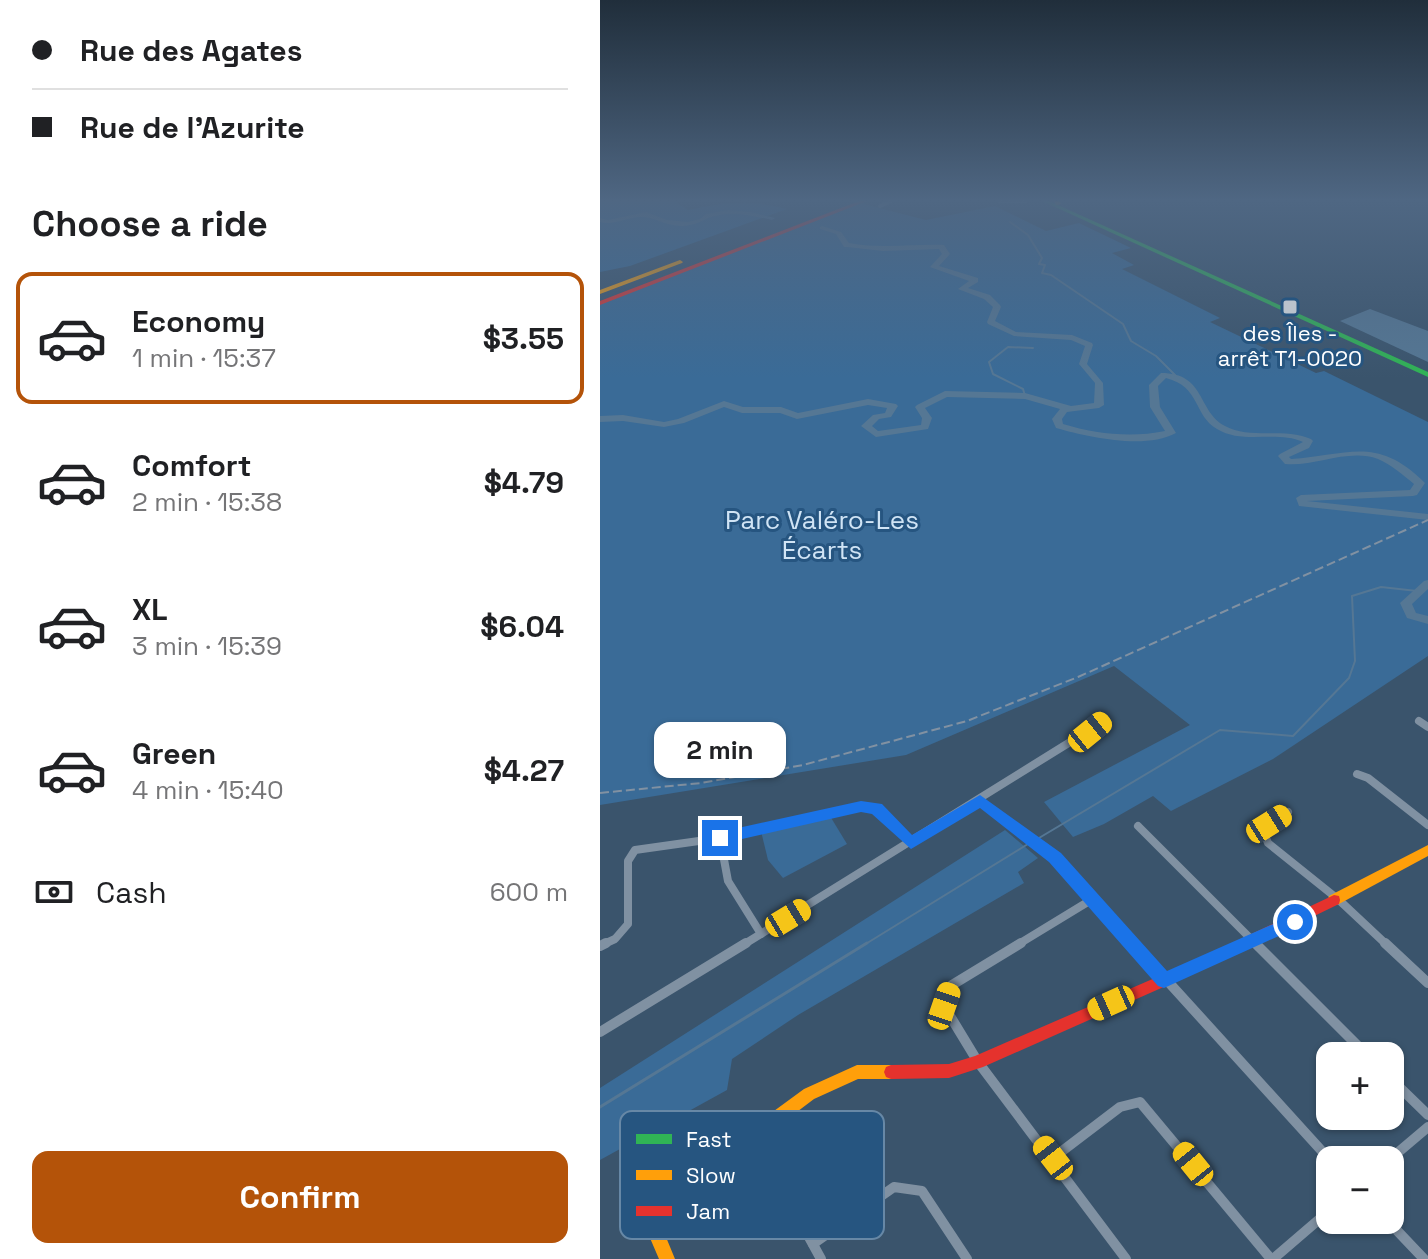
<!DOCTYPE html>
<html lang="en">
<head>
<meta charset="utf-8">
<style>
	:root { --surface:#fff; --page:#f2f2f2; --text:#202124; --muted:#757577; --line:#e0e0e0; --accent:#b45309 }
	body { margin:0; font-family:"Space Grotesk",sans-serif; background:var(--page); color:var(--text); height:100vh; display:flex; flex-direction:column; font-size:30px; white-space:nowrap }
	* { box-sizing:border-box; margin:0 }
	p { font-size:26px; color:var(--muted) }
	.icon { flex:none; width:44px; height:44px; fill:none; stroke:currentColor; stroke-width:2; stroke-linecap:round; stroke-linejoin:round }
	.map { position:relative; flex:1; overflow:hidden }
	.side { display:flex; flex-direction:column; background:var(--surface); width:600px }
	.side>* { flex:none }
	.banner { display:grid; align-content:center; height:176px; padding:0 32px; background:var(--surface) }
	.fabs { position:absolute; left:716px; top:1042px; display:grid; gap:16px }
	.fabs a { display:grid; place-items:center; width:88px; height:88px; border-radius:16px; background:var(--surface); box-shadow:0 2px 6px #0004; font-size:40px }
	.end { position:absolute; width:36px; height:36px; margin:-18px; border:10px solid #1a73e8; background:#fff; box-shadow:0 0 0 4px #fff }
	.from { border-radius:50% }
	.bubble { position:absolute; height:56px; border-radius:16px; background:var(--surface); box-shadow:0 2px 6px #0004; font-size:26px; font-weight:800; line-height:56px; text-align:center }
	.car { position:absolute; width:24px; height:48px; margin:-24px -12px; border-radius:10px; box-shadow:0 0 6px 2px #0007; background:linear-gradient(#f5c518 24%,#345 0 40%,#f5c518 0 76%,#345 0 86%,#f5c518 0) }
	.banner b { display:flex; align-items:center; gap:28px; height:76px; font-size:30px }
	.banner b+b { border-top:2px solid var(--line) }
	.banner i { width:20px; height:20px; background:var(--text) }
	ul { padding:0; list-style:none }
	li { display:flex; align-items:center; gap:24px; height:132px; margin:0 16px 12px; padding:0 16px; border:4px solid transparent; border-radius:16px }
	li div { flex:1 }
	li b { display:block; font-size:30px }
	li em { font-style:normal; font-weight:800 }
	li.on { border-color:var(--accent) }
	li>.icon { width:72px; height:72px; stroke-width:1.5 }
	h2 { padding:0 32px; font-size:36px; line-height:96px }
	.pay { display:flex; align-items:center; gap:20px; height:88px; padding:0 32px; font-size:30px }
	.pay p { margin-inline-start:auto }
	.primary-button { display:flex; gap:16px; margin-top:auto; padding:16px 32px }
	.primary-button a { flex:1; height:92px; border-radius:16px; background:var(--accent); color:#fff; font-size:32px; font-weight:800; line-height:92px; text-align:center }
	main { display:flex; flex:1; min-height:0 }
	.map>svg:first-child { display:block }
	.green { fill:#3a6b97 }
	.water { fill:#557794 }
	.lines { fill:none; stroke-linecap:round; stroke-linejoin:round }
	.stream-far1 { stroke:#557794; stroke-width:2 }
	.stream { stroke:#557794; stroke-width:3 }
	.river { fill:#557794; fill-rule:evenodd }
	.street-far2 { stroke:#8091a2; stroke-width:4 }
	.street-far1 { stroke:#8091a2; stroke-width:8 }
	.street { stroke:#8091a2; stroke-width:10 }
	.fast { fill:#30b455; fill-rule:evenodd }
	.slow { fill:#ff9f0a; fill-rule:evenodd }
	.jam { fill:#e5322d; fill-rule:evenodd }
	.rail { stroke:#8191a2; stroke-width:2; stroke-dasharray:9 4; stroke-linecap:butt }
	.route { fill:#1a73e8 }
	.poi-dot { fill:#bac3cc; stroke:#265580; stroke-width:3 }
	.labels { text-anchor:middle; stroke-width:6; stroke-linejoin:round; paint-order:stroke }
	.far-poi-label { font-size:22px; fill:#fff; stroke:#265580 }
	.park-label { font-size:26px; fill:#d0e4f5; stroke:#265580 }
	.key { fill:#265580; stroke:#6788a6; stroke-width:2 }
	.key-label { font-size:22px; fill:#fff }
</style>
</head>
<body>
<main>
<section class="side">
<div class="banner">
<b><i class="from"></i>Rue des Agates</b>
<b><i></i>Rue de l'Azurite</b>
</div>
<h2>Choose a ride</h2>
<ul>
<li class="on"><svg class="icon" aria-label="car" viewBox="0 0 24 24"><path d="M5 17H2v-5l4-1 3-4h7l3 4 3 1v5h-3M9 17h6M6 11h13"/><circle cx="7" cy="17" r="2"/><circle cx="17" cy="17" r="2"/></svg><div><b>Economy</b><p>1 min · 15:37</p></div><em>$3.55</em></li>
<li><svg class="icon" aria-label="car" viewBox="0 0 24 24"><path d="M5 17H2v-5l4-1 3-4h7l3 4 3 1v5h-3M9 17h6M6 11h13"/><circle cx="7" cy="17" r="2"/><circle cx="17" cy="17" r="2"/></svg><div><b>Comfort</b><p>2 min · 15:38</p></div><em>$4.79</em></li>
<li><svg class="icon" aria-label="car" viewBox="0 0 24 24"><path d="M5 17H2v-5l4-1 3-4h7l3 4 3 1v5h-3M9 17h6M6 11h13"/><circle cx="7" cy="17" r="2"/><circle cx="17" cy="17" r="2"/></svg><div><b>XL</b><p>3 min · 15:39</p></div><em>$6.04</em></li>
<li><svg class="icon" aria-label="car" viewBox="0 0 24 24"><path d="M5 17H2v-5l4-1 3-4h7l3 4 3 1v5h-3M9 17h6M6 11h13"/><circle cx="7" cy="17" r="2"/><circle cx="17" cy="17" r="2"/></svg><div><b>Green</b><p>4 min · 15:40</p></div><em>$4.27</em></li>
</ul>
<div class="pay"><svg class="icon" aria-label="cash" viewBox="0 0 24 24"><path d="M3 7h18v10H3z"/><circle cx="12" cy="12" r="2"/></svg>Cash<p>600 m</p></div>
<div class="primary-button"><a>Confirm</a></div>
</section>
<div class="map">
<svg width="828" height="1259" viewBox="0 0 828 1259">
	<rect width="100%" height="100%" fill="#3a546c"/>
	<!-- green -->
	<g class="green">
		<path d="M0,201H74L88,210C124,202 151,199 187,209L30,266L0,272Z"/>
		<polygon points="260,203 326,220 395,206 446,231 479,223 531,248 512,253 534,265 522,269 620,318 610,322 716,373 724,371 828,422 828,656 673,759 571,811 553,796 504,824 473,837 444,802 590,725 514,666 306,755 0,805 0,303"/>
		<polygon points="230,816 247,844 183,878 168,860 161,831"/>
		<polygon points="405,830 438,858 418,872 424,883 198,1015 132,1059 127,1090 0,1160 0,1088"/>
	</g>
	<!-- water -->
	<polygon class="water" points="770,309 828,331 828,362 740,321"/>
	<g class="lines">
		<!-- stream-far1 -->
		<g class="stream-far1">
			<polyline points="410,222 428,235 442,258 439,264 445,265 442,273 451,275 523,324 531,341 556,356 576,376"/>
			<polyline points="425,396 423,389 393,374 389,362 408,347 433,348"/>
			<polyline points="439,838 620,730 693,736 749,678 755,661 752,596 781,587 817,591"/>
			<polyline points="264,945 428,844"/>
		</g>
		<!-- stream -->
		<polyline class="stream" points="0,1107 267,943"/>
		<!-- river -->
		<g class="river">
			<path d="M128,210L150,212L175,218L172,220C154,216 133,211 115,216C102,219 98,226 80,226C67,226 53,217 43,217C28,216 15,226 0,222V218L8,220L46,212L67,220L88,222L100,219L106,214Z"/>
			<path d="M222,226L241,232L249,243C281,249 312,244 344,245L350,254L339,266L378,278V282L368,288L390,295L400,305L401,307L395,321L416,332L472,335L492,343L493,345L487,364L503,383L504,405L499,408L467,412L462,419L463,424C496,434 531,438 565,431L550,407L549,385L561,373C606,373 597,411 625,426C650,440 683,427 711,439L713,441L709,448L689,457L691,459C749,455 777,435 825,483L817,495L813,496L707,501L828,514V520L699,506L696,498L701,495L810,490L814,484C803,475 792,465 778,459C748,448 715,467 685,464L678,456L680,454L703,442C676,430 643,445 617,429C593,415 601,387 566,378L558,386L560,407L576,433C545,450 488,437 456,428L452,419L460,409L425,399L347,397L325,408L332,418L328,429L276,437L261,426L273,415L285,413L287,408L268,405L197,419L180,413H142L124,407L84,423L64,427L23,421L0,422V416L23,415L64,422L78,419L124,401L143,407H181L198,413L268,399L296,404L298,406L291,417L279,419L272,426L278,431L321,425L322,418L315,407L317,405L345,391L425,393L471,406L494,403L495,383L479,364L485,346L471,340L414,336L388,324L387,322L393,307L384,299L358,289L369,281L330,267L342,254L339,249L283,251L247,247H244L236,234L220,229V227Z"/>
			<polygon points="828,580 828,589 812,604 816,613 828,616 828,624 807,618 800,603 824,581"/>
		</g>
		<!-- street-far2 -->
		<g class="street-far2">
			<polyline points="400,201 426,201"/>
			<polyline points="280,206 291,201"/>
		</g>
		<!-- street-far1 -->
		<g class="street-far1">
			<polyline points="819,721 828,727"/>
			<polyline points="757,774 768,778 828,825"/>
			<polyline points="380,801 455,857 535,945"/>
			<polyline points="688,812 669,824 664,833 668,843 739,900 787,945"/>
			<polyline points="538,826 657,945"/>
			<polyline points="120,838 128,881 161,934"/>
			<polyline points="2,945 15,939 28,924 28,861 35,850 120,838 261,807 276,808 311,843"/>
			<polyline points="143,945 504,721"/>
			<polyline points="417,945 491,900"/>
		</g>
		<!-- street -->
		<g class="street">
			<polyline points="421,943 352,985 344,1006 378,1062 526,1259"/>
			<polyline points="533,943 730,1160"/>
			<polyline points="655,943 768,1056"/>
			<polyline points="785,943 828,983"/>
			<polyline points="0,946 6,943"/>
			<polyline points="0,1032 146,943"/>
			<polyline points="790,1078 828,1115"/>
			<polyline points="154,1137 221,1259"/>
			<polyline points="453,1158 520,1107 540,1102 671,1259"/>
			<polyline points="789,1160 828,1127"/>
			<polyline points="787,1220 824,1259"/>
			<polyline points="213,1244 294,1187 322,1191 367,1259"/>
			<polyline points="673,1259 730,1210"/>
		</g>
		<!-- fast -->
		<polygon class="fast" points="442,201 449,201 828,372 828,377"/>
		<!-- slow -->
		<g class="slow">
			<polygon points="454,201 459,201 461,204 456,205"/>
			<polygon points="80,260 83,262 82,263 0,294 0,290"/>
			<polygon points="828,845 828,856 739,904 734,905 729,904 728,900 729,896"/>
			<polygon points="257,1065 291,1065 296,1067 298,1072 296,1077 291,1079 258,1079 214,1099 72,1206 61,1225 75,1259 59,1259 44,1224 60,1194 204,1089"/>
		</g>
		<!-- jam -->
		<g class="jam">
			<polygon points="259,201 267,201 0,305 0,301"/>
			<polygon points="734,895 739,896 740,900 739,904 611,966 383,1067 349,1078 291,1079 286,1077 284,1072 286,1067 291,1065 349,1064 375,1056 601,958"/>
		</g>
		<!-- rail -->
		<polyline class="rail" points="0,793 101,783 203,765 367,721 478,677 828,520"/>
	</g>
	<!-- sky -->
	<linearGradient id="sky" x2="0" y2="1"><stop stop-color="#202e3b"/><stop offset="0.53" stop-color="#4f6783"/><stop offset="1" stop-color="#4f6783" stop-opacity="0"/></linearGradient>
	<rect width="828" height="378" fill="url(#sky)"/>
	<!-- route -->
	<polygon class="route" points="380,795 461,853 567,971 689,917 701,917 704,922 701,926 564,988 558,986 449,862 380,808 311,849 272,814 261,812 120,844 112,838 120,832 261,801 282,804 312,835"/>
	<!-- markers -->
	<rect class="poi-dot" x="682" y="299" width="16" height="16" rx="4"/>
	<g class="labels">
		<!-- far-poi labels -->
		<g class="far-poi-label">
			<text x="690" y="341">des Îles -<tspan x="690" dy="25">arrêt T1-0020</tspan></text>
		</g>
		<!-- park labels -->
		<g class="park-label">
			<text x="222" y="529">Parc Valéro-Les<tspan x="222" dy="30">Écarts</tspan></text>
		</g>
	</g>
	<!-- legend -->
	<rect x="20" y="1111" width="264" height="128" rx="12" class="key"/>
	<rect x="36" y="1134" width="36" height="10" fill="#30b455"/>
	<rect x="36" y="1170" width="36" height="10" fill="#ff9f0a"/>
	<rect x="36" y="1206" width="36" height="10" fill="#e5322d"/>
	<g class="key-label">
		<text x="86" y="1147">Fast</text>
		<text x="86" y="1183">Slow</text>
		<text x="86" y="1219">Jam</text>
	</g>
</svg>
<div class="fabs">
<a>+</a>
<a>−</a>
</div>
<i class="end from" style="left:695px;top:922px"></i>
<i class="end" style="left:120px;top:838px"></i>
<div class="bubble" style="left:54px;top:722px;width:132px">2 min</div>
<i class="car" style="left:490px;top:732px;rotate:51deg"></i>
<i class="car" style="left:669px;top:824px;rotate:58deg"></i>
<i class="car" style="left:188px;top:918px;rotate:59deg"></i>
<i class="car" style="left:511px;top:1003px;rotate:246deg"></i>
<i class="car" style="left:344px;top:1006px;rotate:19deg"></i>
<i class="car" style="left:453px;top:1158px;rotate:322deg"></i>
<i class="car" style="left:593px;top:1164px;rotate:321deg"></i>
</div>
</main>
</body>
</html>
